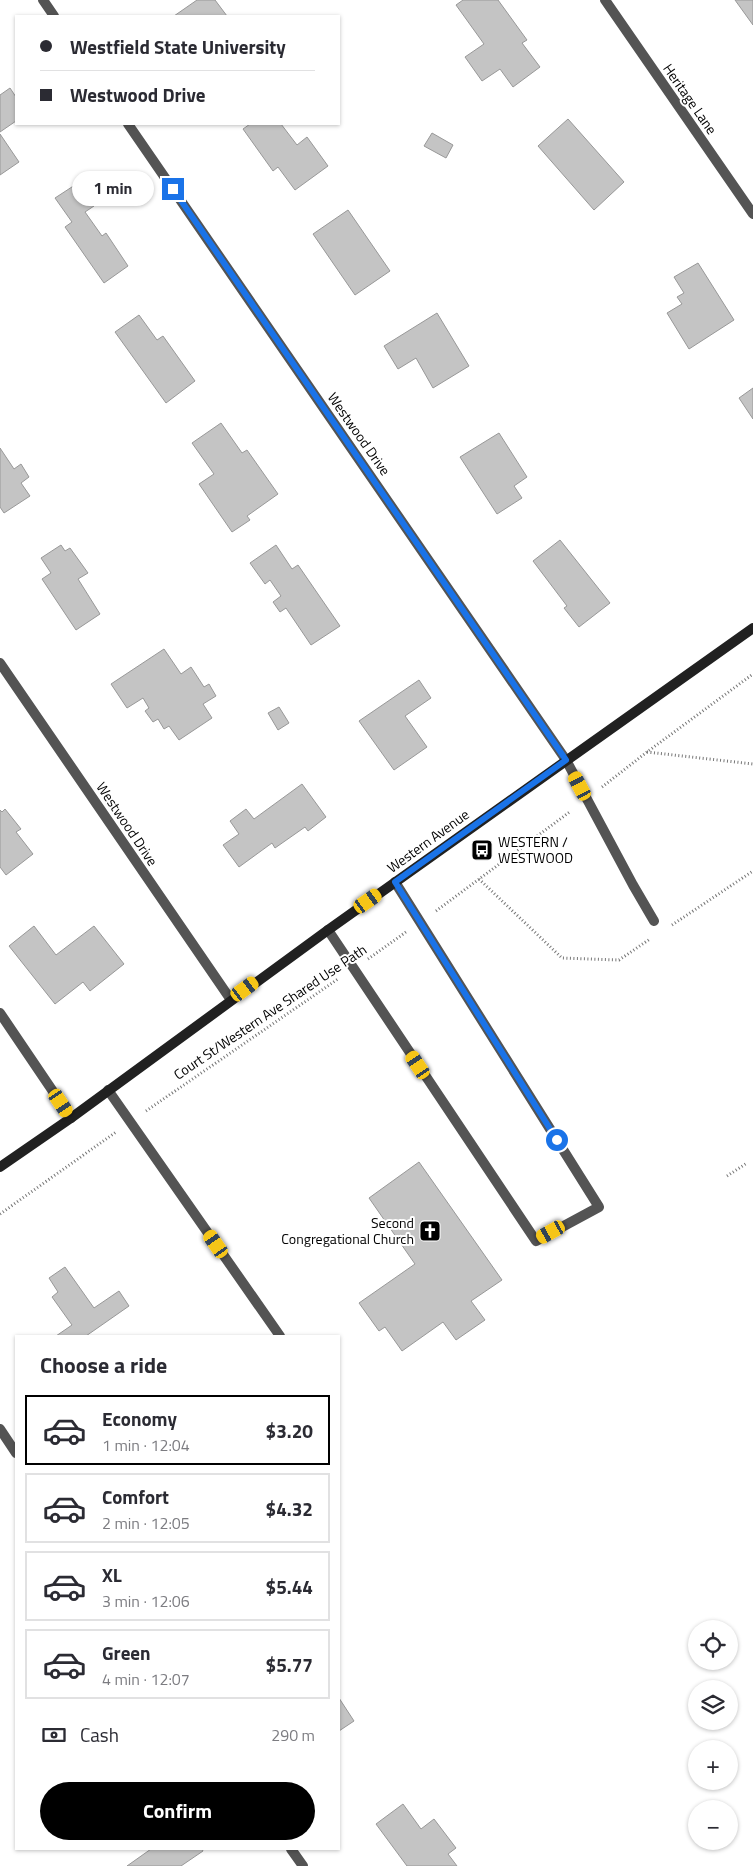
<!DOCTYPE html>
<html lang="en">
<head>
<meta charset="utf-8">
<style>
	:root { --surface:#fff; --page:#f2f2f3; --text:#2b2b33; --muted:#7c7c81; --line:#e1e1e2; --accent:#000 }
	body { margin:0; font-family:"Titillium Web",sans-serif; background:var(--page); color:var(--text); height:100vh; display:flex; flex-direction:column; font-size:19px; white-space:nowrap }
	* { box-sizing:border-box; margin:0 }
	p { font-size:16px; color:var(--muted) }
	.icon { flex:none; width:28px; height:28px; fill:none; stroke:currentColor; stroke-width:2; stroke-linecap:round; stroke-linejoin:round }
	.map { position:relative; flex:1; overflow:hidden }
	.side { position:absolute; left:15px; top:1335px; width:325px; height:515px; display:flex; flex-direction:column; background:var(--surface); border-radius:0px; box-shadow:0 1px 4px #0004 }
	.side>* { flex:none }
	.hud { position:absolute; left:15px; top:15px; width:325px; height:110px; border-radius:0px; box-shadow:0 1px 4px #0004; display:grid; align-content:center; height:110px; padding:0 25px; background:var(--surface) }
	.controls { position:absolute; left:688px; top:1620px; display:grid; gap:10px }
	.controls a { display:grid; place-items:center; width:50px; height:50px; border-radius:50%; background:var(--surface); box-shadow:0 1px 4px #0004; font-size:25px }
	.end { position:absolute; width:22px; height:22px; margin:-11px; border:6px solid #1a73e8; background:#fff; box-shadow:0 0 0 2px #fff }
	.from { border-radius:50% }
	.bubble { position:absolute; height:35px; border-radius:18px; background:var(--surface); box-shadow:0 1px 4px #0004; font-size:16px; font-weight:700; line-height:35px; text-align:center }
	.car { position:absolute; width:15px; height:30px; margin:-15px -8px; border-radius:6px; box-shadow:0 0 4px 1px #0007; background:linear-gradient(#f5c518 24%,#345 0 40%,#f5c518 0 76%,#345 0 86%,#f5c518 0) }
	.hud b { display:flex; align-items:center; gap:18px; height:48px; font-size:19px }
	.hud b+b { border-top:1px solid var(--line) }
	.hud i { width:12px; height:12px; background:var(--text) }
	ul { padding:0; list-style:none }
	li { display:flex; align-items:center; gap:15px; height:70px; margin:0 10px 8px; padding:0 15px; border:2px solid var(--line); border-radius:0px }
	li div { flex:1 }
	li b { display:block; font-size:19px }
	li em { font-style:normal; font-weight:700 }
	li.active { border-color:var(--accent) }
	li>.icon { width:45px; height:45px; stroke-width:1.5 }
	h2 { padding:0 25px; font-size:22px; line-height:60px }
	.pay { display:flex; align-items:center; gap:12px; height:55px; padding:0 25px; font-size:19px }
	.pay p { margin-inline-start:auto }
	.primary-button { display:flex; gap:10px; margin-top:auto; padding:10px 25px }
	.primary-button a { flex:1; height:58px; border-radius:30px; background:var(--accent); color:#fff; font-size:20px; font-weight:700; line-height:58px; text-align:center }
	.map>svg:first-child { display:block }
	.building { fill:#c4c4c4; stroke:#989898 }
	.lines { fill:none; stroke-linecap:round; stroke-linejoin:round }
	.path { stroke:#767676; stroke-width:3; stroke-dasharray:1 2.5; stroke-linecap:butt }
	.service { stroke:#545454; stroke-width:10 }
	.minor { stroke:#545454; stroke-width:10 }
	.secondary { stroke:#212121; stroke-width:10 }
	.route { stroke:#1a73e8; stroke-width:6 }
	.labels { text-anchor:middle; stroke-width:4; stroke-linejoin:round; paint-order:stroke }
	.street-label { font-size:14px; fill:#000; stroke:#fff }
	.poi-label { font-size:14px; fill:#000; stroke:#fff; text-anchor:start }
</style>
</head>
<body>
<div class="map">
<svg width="753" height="1866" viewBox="0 0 753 1866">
	<rect width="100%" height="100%" fill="#fff"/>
	<!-- building -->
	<g class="building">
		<polygon points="197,0 215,0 227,16 174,16"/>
		<polygon points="463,0 498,0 527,40 522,43 540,67 513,87 500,69 482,81 465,57 484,44 456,5"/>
		<polygon points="735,0 753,0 753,25"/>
		<polygon points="10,88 16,97 16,121 0,132 0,95"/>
		<polygon points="568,119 624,182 594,210 538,146"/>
		<polygon points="250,124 281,124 297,145 307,137 328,166 295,190 278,167 273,171 243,129"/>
		<polygon points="432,133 453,145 446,158 424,146"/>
		<polygon points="0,134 19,162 0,175"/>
		<polygon points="78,183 94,206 85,212 102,236 106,233 128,266 104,283 65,227 72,222 55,198"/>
		<polygon points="348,210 390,271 355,295 313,234"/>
		<polygon points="698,263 734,320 689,349 667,313 682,304 677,297 684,293 674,277"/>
		<polygon points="437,313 469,366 433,388 416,358 398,369 384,346"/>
		<polygon points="139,315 157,340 163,336 195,381 166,403 115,332"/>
		<polygon points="753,388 753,419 739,398"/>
		<polygon points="221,423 242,453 247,450 278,494 247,516 250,520 232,532 199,484 214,474 192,443"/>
		<polygon points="499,433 527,477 514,486 522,498 497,514 460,457"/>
		<polygon points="0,448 14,469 21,464 29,477 21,483 30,496 4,513 0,507"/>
		<polygon points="560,540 610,603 579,627 564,608 567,606 533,561"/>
		<polygon points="61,545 65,551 70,548 88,573 78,579 100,614 76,630 42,579 51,573 41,558"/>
		<polygon points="276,545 292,569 298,565 340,626 311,645 286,608 280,612 273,602 281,596 270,580 265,584 250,563"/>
		<polygon points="164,649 181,674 191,667 204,687 209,684 216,696 203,704 212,718 179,740 169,726 164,729 158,719 153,722 145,711 149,708 143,698 127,708 111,684"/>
		<polygon points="419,680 431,698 405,716 427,747 394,770 359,721"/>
		<polygon points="279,707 289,723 278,730 268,713"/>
		<polygon points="302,784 326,817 308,831 305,827 275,848 272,843 239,867 223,845 239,834 230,821 246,809 254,819"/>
		<polygon points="5,809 21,829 16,832 33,854 6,875 0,867 0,810 2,812"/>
		<polygon points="34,926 56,955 94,926 124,964 90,991 83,982 55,1004 9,946"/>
		<polygon points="419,1162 502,1280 471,1301 485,1320 456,1340 443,1322 402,1351 385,1327 379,1331 359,1303 415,1264 369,1198"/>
		<polygon points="65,1267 94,1308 119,1291 129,1306 86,1336 56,1336 72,1325 52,1297 58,1292 49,1278"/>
		<polygon points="339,1698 354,1721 339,1731"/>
		<polygon points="403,1804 421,1829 434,1819 456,1848 448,1854 457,1866 407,1866 376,1824"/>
		<polygon points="151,1849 202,1849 203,1851 181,1866 127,1866"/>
	</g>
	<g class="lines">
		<!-- path -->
		<g class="path">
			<polyline points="647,752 753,764"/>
			<polyline points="602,787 647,752 753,674"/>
			<polyline points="479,879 562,958 619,960 650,939"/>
			<polyline points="436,911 571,811"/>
			<polyline points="672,925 753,871"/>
			<polyline points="368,959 406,932"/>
			<polyline points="146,1111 338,979"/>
			<polyline points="727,1176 747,1163"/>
			<polyline points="0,1214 116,1132"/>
		</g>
		<!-- service -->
		<g class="service">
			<polyline points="566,760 633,885 654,921"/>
			<polyline points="328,930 536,1241 599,1207 395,882"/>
			<polyline points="108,1090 280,1336"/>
		</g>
		<!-- minor -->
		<g class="minor">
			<polyline points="43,0 54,16"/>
			<polyline points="605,0 753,214"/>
			<polyline points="128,124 566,760"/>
			<polyline points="0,663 231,1000"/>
			<polyline points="0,1013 71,1118"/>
			<polyline points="0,1429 16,1453"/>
			<polyline points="291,1849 303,1866"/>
		</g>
		<!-- secondary -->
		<polyline class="secondary" points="0,1167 71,1118 328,930 753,628"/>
	</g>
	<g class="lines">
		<!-- route -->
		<polyline class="route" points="173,189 566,760 395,882 557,1140"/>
	</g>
	<!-- icons -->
	<defs>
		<g id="bus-square" transform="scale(1.125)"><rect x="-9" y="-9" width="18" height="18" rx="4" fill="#000" stroke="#fff"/><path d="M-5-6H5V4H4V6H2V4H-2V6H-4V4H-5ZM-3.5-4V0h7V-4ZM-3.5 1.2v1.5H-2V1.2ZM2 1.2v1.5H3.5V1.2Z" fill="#fff"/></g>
		<g id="church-square" transform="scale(1.125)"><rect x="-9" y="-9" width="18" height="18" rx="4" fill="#000" stroke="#fff"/><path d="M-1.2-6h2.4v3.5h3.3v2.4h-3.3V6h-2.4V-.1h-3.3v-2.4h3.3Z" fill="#fff"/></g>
	</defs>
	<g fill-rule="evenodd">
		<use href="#bus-square" x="482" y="850"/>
		<use href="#church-square" x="430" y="1231"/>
	</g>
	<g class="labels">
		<!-- street labels -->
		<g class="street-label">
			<text transform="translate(690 99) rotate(55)" y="5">Heritage Lane</text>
			<text transform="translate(359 434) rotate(55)" y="5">Westwood Drive</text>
			<text transform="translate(127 824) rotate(56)" y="5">Westwood Drive</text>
			<text transform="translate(428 841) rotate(-36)" y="5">Western Avenue</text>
			<text transform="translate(270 1012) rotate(-34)" y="5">Court St/Western Ave Shared Use Path</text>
		</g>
		<!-- poi labels -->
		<g class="poi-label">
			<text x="498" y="847">WESTERN /<tspan x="498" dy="16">WESTWOOD</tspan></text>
			<text x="414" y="1228" text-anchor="end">Second<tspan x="414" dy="16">Congregational Church</tspan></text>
		</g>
	</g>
</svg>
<div class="controls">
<a><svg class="icon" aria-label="locate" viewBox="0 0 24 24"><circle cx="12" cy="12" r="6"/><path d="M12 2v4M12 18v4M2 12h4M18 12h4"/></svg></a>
<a><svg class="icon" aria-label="layers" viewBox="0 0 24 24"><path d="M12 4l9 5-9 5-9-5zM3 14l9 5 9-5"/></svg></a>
<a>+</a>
<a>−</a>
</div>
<i class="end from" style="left:557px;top:1140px"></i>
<i class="end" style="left:173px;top:189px"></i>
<div class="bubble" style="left:72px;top:171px;width:82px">1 min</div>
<i class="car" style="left:580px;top:786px;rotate:332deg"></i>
<i class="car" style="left:368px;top:901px;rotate:55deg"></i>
<i class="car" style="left:245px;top:989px;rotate:54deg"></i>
<i class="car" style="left:418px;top:1065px;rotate:326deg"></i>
<i class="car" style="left:61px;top:1103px;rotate:146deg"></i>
<i class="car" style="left:551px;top:1232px;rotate:241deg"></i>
<i class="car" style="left:216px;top:1244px;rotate:325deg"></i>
<div class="hud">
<b><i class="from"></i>Westfield State University</b>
<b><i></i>Westwood Drive</b>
</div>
<section class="side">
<h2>Choose a ride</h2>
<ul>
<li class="active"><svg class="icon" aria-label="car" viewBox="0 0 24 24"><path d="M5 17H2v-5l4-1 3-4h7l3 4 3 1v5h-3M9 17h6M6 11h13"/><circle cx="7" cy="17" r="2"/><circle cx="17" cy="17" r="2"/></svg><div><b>Economy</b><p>1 min · 12:04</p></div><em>$3.20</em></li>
<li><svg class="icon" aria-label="car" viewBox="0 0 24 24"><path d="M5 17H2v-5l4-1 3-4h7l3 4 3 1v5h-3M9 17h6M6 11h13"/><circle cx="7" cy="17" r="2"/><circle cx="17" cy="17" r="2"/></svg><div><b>Comfort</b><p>2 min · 12:05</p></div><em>$4.32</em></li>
<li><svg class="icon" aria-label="car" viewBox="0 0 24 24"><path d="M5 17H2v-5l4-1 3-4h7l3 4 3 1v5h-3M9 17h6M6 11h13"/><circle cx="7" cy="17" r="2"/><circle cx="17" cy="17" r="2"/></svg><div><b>XL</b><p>3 min · 12:06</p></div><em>$5.44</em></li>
<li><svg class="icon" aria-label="car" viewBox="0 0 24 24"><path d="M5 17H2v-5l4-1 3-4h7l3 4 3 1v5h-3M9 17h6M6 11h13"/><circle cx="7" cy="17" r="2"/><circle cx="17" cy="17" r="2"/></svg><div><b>Green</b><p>4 min · 12:07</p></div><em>$5.77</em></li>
</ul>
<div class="pay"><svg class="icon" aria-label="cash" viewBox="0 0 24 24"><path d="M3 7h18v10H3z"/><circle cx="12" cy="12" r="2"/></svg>Cash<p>290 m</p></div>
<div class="primary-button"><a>Confirm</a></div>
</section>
</div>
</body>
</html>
